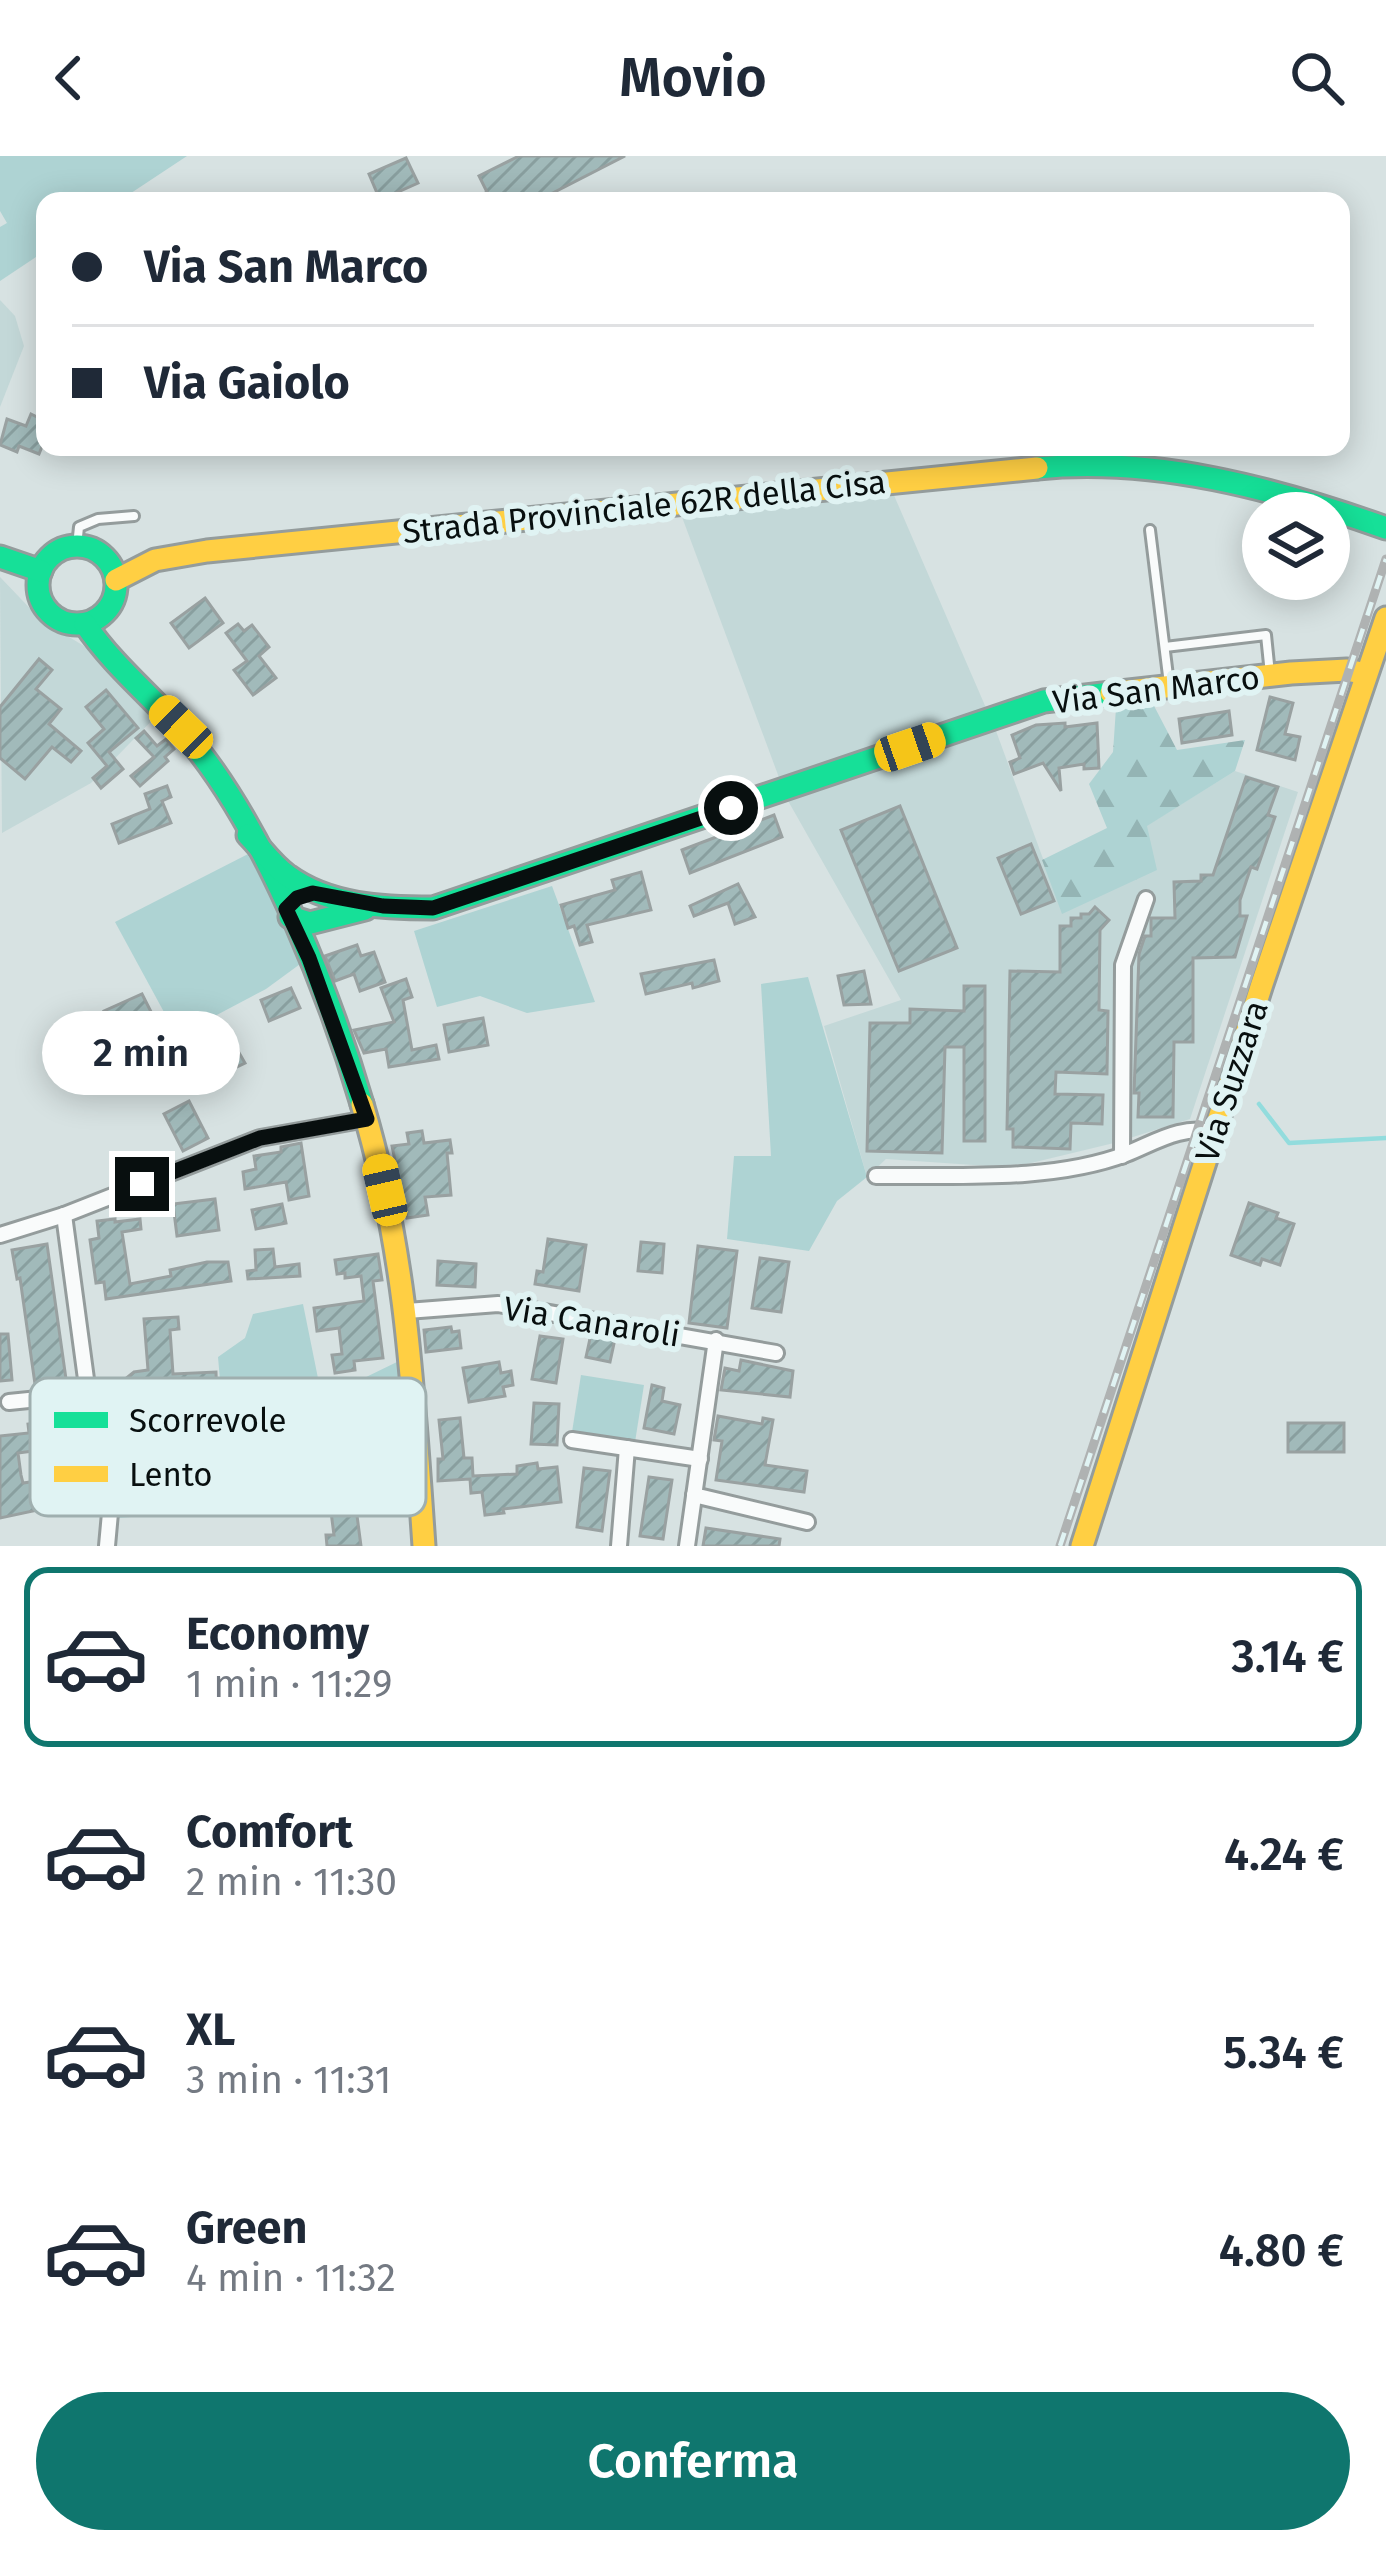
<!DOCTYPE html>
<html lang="it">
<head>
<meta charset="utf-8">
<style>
	:root { --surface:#fff; --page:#f2f2f3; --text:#1f2937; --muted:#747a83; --line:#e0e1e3; --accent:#0f766e }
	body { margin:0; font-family:"Fira Sans",sans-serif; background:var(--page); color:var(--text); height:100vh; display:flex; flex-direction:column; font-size:45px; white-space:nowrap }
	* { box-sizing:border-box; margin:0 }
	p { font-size:39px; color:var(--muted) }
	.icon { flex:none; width:66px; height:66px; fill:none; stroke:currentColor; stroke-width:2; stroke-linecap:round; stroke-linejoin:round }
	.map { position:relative; height:1390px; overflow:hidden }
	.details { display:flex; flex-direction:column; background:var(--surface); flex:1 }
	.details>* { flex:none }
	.banner { position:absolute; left:36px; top:36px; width:1314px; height:264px; border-radius:24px; box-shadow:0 6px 30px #0003; display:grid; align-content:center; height:264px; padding:0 36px; background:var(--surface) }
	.buttons { position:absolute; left:1242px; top:336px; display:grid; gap:24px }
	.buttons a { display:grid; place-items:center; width:108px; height:108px; border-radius:50%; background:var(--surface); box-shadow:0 6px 30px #0003; font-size:60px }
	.end { position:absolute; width:54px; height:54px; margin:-27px; border:15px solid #080f0f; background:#fff; box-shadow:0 0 0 6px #fff }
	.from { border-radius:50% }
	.bubble { position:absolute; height:84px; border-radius:42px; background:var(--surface); box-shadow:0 6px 30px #0003; font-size:39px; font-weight:600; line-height:84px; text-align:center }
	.car { position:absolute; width:36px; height:72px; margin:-36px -18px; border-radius:15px; box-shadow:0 0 9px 3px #0007; background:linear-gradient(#f5c518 24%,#345 0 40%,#f5c518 0 76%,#345 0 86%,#f5c518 0) }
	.banner b { display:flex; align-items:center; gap:42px; height:114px; font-size:45px }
	.banner b+b { border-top:3px solid var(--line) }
	.banner i { width:30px; height:30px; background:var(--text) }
	ul { padding:21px 0 0; list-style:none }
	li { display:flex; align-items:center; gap:36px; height:180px; margin:0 24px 18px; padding:0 12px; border:6px solid transparent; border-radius:24px }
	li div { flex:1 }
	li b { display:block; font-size:45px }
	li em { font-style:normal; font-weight:600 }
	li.selected { border-color:var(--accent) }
	li>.icon { width:108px; height:108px; stroke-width:1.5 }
	.primary-button { display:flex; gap:24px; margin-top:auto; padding:24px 36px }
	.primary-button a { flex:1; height:138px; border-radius:72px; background:var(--accent); color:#fff; font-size:48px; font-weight:600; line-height:138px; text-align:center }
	header { display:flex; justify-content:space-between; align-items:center; height:156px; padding:0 36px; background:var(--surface); font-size:54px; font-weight:600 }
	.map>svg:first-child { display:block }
	.built { fill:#c3d8d8 }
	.grass { fill:#aed3d3 }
	.forest { fill:url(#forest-firs) }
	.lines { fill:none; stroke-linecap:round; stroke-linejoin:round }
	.stream { stroke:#92dcdd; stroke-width:4.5 }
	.building { fill:url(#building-hatch); stroke:#99a1a1; stroke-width:3 }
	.lane-casing { stroke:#949c9c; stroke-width:14 }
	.street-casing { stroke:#949c9c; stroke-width:20 }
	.fast-casing { stroke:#949c9c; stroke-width:27 }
	.slow-casing { stroke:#949c9c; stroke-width:27 }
	.lane { stroke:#f9fbfb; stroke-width:8 }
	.street { stroke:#f9fbfb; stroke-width:14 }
	.fast { stroke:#16e098; stroke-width:21 }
	.slow { stroke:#ffcf43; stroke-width:21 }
	.rail-casing { stroke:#afb2b2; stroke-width:9 }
	.rail { stroke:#e0f3f3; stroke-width:4.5; stroke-dasharray:14; stroke-linecap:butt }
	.route { stroke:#080f0f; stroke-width:15 }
	.labels { text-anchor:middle; stroke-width:12; stroke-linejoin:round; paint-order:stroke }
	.street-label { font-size:33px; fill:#080f0f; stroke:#e0f3f3 }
	.key { fill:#e0f3f3; stroke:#9fafaf; stroke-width:3 }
	.key-label { font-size:33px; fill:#080f0f }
</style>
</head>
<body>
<header><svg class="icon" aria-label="back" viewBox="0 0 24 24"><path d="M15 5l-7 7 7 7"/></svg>Movio<svg class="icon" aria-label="search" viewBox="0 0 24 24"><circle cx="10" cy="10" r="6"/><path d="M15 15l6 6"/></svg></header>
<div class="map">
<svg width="1386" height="1390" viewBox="0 0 1386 1390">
	<defs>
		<pattern id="forest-firs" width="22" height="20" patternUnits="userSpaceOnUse" patternTransform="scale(3)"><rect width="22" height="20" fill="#aed3d3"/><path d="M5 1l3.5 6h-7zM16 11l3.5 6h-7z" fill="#94b4b4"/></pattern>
		<pattern id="building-hatch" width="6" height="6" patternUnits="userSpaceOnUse" patternTransform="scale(3)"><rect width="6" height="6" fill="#a1baba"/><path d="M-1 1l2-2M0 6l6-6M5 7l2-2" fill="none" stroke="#899f9f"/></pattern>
	</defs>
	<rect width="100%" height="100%" fill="#d7e2e2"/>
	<!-- built -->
	<g class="built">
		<polygon points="0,144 15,160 24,190 0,251"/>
		<polygon points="893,337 996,575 1063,757 1146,670 1235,615 1298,636 1190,963 1114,987 1027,1008 988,1010 886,1003 867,1021 824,870 901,844 787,643 682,361"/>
		<polygon points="0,421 41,464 122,513 165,551 91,627 2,677"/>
	</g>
	<!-- grass -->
	<g class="grass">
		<polygon points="0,0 187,0 119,45 45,45 45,95 0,125 0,71 7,67 0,55"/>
		<polygon points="254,695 307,803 266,833 177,880 115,766"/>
		<polygon points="552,730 595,846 527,857 480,840 437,851 414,775"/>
		<polygon points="808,821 867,1021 837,1045 809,1095 727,1083 734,1000 771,1000 761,828"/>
		<polygon points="303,1148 322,1242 305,1245 312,1347 118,1362 110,1277 224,1271 218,1201 245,1182 253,1158"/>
		<polygon points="581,1219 644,1229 635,1286 572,1276"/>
	</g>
	<!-- forest -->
	<g class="forest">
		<polygon points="1152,546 1177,594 1245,584 1235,615 1147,670 1157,714 1062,758 1042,704 1107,672 1089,628 1113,596 1116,552"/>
		<polygon points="399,1205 412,1336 312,1347 305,1245 323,1242"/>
	</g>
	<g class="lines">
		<!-- stream -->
		<polyline class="stream" points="1259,948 1289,987 1386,982"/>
	</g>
	<!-- building -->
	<g class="building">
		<polygon points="519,0 625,0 537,45 470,45 487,36 479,20"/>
		<polygon points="406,2 418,27 380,44 369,18"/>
		<polygon points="31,258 45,265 45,283 39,298 19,290 17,296 0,289 7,263 26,270"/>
		<polygon points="205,442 223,467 189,492 171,467"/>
		<polygon points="238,468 244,475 252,469 269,491 259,500 276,522 253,539 234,514 247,505 226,477"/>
		<polygon points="39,503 52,514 36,533 61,553 49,568 81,595 71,606 52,591 25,623 0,602 0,551"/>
		<polygon points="106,534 138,572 109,596 123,613 101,632 93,622 107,610 88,587 104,573 86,551"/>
		<polygon points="1270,541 1293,547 1285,578 1300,581 1295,604 1257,594"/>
		<polygon points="1229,555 1232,579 1182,587 1179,563"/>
		<polygon points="1065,567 1065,571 1097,567 1099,612 1084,613 1084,608 1059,612 1061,635 1043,607 1014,618 1010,606 1020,602 1012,579 1036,569"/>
		<polygon points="144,575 157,590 166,583 174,593 165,601 168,605 140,630 131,620 154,601 136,582"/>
		<polygon points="1246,621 1278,631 1268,659 1275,661 1257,713 1251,711 1240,744 1240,760 1247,760 1235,801 1193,802 1193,886 1174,886 1173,961 1138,961 1139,937 1134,937 1139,798 1145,780 1151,780 1151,762 1175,762 1174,726 1201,725 1201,719 1213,719"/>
		<polygon points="167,630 171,641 162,645 171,667 119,687 112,668 150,653 145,638"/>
		<polygon points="900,650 957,792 899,815 841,674"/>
		<polygon points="774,659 782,681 690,717 682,694"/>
		<polygon points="1031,688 1054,745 1021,758 998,702"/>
		<polygon points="641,716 651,754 587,769 592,786 580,789 574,770 568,772 561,749 615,734 612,724"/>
		<polygon points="738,728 755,761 735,768 728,747 694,760 690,750"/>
		<polygon points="1095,751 1109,764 1100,774 1099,854 1108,855 1107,918 1056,916 1055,938 1103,939 1102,968 1071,967 1070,993 1013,991 1013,973 1007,973 1010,815 1060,816 1060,770 1071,770 1071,762 1081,762 1081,758 1089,758"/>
		<polygon points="357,789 361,800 374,796 385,826 360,835 354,818 335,825 325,800"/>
		<polygon points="714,804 719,825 693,832 692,827 646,838 641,818"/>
		<polygon points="864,815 871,848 844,849 838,820"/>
		<polygon points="406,823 412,841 403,844 412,894 436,889 439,903 389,911 386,893 364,897 354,874 394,866 381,832"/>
		<polygon points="964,830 985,830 985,985 964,985 964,891 945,891 942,997 867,995 870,867 910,867 910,853 964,855"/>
		<polygon points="291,832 300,852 269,865 261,844"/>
		<polygon points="142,838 176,905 161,913 142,874 103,895 95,879 111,871 104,855"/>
		<polygon points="483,862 488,889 449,896 444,869"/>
		<polygon points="226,874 245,907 222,918 205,884"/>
		<polygon points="189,945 208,982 183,995 164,958"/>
		<polygon points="422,975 424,987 450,984 452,997 447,997 451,1039 425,1041 428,1059 407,1062 392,990 409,988 407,977"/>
		<polygon points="301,987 309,1040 289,1044 286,1026 245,1033 243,1016 256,1013 254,1000 281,996 281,991"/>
		<polygon points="215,1043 219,1074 177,1080 173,1048"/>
		<polygon points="1249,1047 1278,1057 1276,1062 1294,1068 1280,1109 1262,1103 1260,1109 1231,1099"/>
		<polygon points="282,1048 286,1067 256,1073 252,1054"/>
		<polygon points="115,1063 115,1066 140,1063 141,1073 122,1076 130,1128 171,1120 170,1114 207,1106 228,1106 231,1125 106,1143 104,1126 96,1127 90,1084 99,1082 97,1065"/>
		<polygon points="548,1083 586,1089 579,1135 535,1128 537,1115 543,1116"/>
		<polygon points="641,1086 664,1088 662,1117 638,1115"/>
		<polygon points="47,1088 66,1223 35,1228 20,1122 17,1123 12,1094"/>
		<polygon points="698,1090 737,1095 727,1172 689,1167"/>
		<polygon points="273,1093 275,1111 299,1108 300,1120 248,1123 247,1115 256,1114 255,1094"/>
		<polygon points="378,1098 382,1124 373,1125 383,1202 354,1205 355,1214 335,1217 332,1199 342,1198 339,1172 317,1175 314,1152 364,1145 361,1120 345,1122 345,1117 337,1118 335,1104"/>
		<polygon points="760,1102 789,1106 781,1156 752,1152"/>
		<polygon points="438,1105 476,1108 475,1131 437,1129"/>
		<polygon points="178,1161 179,1173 170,1174 173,1218 216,1216 217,1246 211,1246 212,1262 122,1267 119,1228 134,1216 148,1214 144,1163"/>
		<polygon points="451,1171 452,1176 459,1175 461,1192 426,1196 424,1174"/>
		<polygon points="0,1178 8,1178 12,1224 0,1225"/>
		<polygon points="591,1178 615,1183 610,1206 586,1201"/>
		<polygon points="540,1180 563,1183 556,1227 532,1223"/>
		<polygon points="741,1204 793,1215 790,1241 721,1234 725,1212 739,1215"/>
		<polygon points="499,1206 501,1217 511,1215 513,1229 503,1231 505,1240 469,1246 463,1212"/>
		<polygon points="652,1229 664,1232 662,1245 680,1249 674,1278 644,1272"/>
		<polygon points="534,1247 559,1248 557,1289 531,1288"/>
		<polygon points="718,1260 762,1268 763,1262 773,1264 765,1309 807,1315 804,1336 716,1324 722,1285 714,1284"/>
		<polygon points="460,1262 464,1302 472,1302 473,1320 517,1318 517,1310 537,1307 538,1313 557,1311 561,1346 503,1353 504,1357 485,1359 482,1336 471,1337 470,1323 438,1325 438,1303 443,1303 439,1264"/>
		<polygon points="68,1263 70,1275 62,1276 64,1291 18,1297 21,1319 23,1327 51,1323 50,1314 72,1311 74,1324 84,1323 87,1342 77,1343 78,1354 57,1357 56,1350 0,1362 0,1280 29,1277 28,1268"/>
		<rect x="1288" y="1267" width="56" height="29"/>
		<polygon points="584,1312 610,1315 602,1375 577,1371"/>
		<polygon points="649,1321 672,1324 663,1383 640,1380"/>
		<polygon points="356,1352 361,1390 327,1390 326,1379 334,1379 331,1356"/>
		<polygon points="706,1372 780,1383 779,1390 703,1390"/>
	</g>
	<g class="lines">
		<!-- lane casing -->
		<g class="lane-casing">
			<g id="lane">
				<polyline points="1150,374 1169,528"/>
				<polyline points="77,390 79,371 98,363 134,360"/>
				<polyline points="1165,491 1266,479 1270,518"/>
			</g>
		</g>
		<!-- street casing -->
		<g class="street-casing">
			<g id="street">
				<polyline points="1122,1000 1123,809 1146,743"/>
				<path d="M876,1020C955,1019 1052,1026 1126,998C1156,986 1182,968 1215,977"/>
				<polyline points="64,1059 88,1238 110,1357 107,1390"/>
				<polyline points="0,1079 64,1059 260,982 367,963"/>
				<polyline points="407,1155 498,1148 776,1197"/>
				<polyline points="9,1246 88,1238"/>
				<polyline points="572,1284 700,1303"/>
				<polyline points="694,1339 807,1366"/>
				<polyline points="619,1390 627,1292"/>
				<polyline points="687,1390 716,1184"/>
			</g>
		</g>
		<!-- fast casing -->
		<g class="fast-casing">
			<g id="fast">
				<path d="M1037,312C1155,300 1276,333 1386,372"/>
				<circle cx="77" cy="429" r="39"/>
				<polyline points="0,401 41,415"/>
				<path d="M85,468C118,517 166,551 201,598C270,688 330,839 362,948"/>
				<path d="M248,679C261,692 272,709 288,720C329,750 383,752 433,752L1044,545L1111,537"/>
				<polyline points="290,761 310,767 365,753"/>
			</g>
		</g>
		<!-- slow casing -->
		<g class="slow-casing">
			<g id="slow">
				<polyline points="116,424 155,404 207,395 1037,312"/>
				<polyline points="1111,537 1291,517 1347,514 1366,518"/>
				<path d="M362,948C407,1098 413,1235 424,1390"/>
				<polyline points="1082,1390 1262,828 1386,462"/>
			</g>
		</g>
		<!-- lane -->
		<use href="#lane" class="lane"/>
		<!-- street -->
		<use href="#street" class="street"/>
		<!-- fast -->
		<use href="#fast" class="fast"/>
		<!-- slow -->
		<use href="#slow" class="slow"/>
		<!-- rail casing -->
		<g class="rail-casing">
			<polyline id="rail" points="1060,1390 1386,403"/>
		</g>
		<!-- rail -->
		<use href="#rail" class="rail"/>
	</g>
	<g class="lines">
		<!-- route -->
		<polyline class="route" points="142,1028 260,982 367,963 309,802 286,753 297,742 313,737 383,750 433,752 731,652"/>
	</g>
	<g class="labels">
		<!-- street labels -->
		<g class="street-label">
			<text transform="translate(644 350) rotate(-6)" y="12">Strada Provinciale 62R della Cisa</text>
			<text transform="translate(1156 533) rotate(-7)" y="12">Via San Marco</text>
			<text transform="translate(1231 925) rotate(-72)" y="12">Via Suzzara</text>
			<text transform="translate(592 1165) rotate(9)" y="12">Via Canaroli</text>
		</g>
	</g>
	<!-- legend -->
	<rect x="30" y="1222" width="396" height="138" rx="18" class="key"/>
	<rect x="54" y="1256" width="54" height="16" fill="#16e098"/>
	<rect x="54" y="1310" width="54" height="16" fill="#ffcf43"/>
	<g class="key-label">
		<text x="129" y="1276">Scorrevole</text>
		<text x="129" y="1330">Lento</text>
	</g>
</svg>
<div class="buttons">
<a><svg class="icon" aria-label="layers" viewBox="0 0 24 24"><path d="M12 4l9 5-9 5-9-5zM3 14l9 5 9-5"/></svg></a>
</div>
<i class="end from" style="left:731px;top:652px"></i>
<i class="end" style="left:142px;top:1028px"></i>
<div class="bubble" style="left:42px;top:855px;width:198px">2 min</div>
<i class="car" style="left:181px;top:571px;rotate:314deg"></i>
<i class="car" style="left:910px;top:591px;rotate:71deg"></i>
<i class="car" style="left:385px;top:1034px;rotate:347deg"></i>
<div class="banner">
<b><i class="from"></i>Via San Marco</b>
<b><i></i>Via Gaiolo</b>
</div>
</div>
<section class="details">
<ul>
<li class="selected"><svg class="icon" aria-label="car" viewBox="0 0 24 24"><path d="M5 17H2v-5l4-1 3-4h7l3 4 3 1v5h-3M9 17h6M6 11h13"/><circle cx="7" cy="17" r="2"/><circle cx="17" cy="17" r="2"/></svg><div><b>Economy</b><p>1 min · 11:29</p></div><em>3.14 €</em></li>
<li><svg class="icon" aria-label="car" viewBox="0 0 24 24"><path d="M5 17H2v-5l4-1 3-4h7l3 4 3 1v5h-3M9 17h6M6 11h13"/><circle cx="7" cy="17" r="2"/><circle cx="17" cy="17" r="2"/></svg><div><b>Comfort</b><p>2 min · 11:30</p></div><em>4.24 €</em></li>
<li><svg class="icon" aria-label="car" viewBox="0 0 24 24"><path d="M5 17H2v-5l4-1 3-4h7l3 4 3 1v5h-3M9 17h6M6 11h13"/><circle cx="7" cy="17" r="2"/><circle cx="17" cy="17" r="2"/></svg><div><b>XL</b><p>3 min · 11:31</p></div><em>5.34 €</em></li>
<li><svg class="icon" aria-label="car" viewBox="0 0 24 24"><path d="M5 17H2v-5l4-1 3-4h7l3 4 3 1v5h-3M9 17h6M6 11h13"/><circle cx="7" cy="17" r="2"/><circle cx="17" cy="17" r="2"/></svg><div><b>Green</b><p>4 min · 11:32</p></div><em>4.80 €</em></li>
</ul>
<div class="primary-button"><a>Conferma</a></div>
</section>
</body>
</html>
